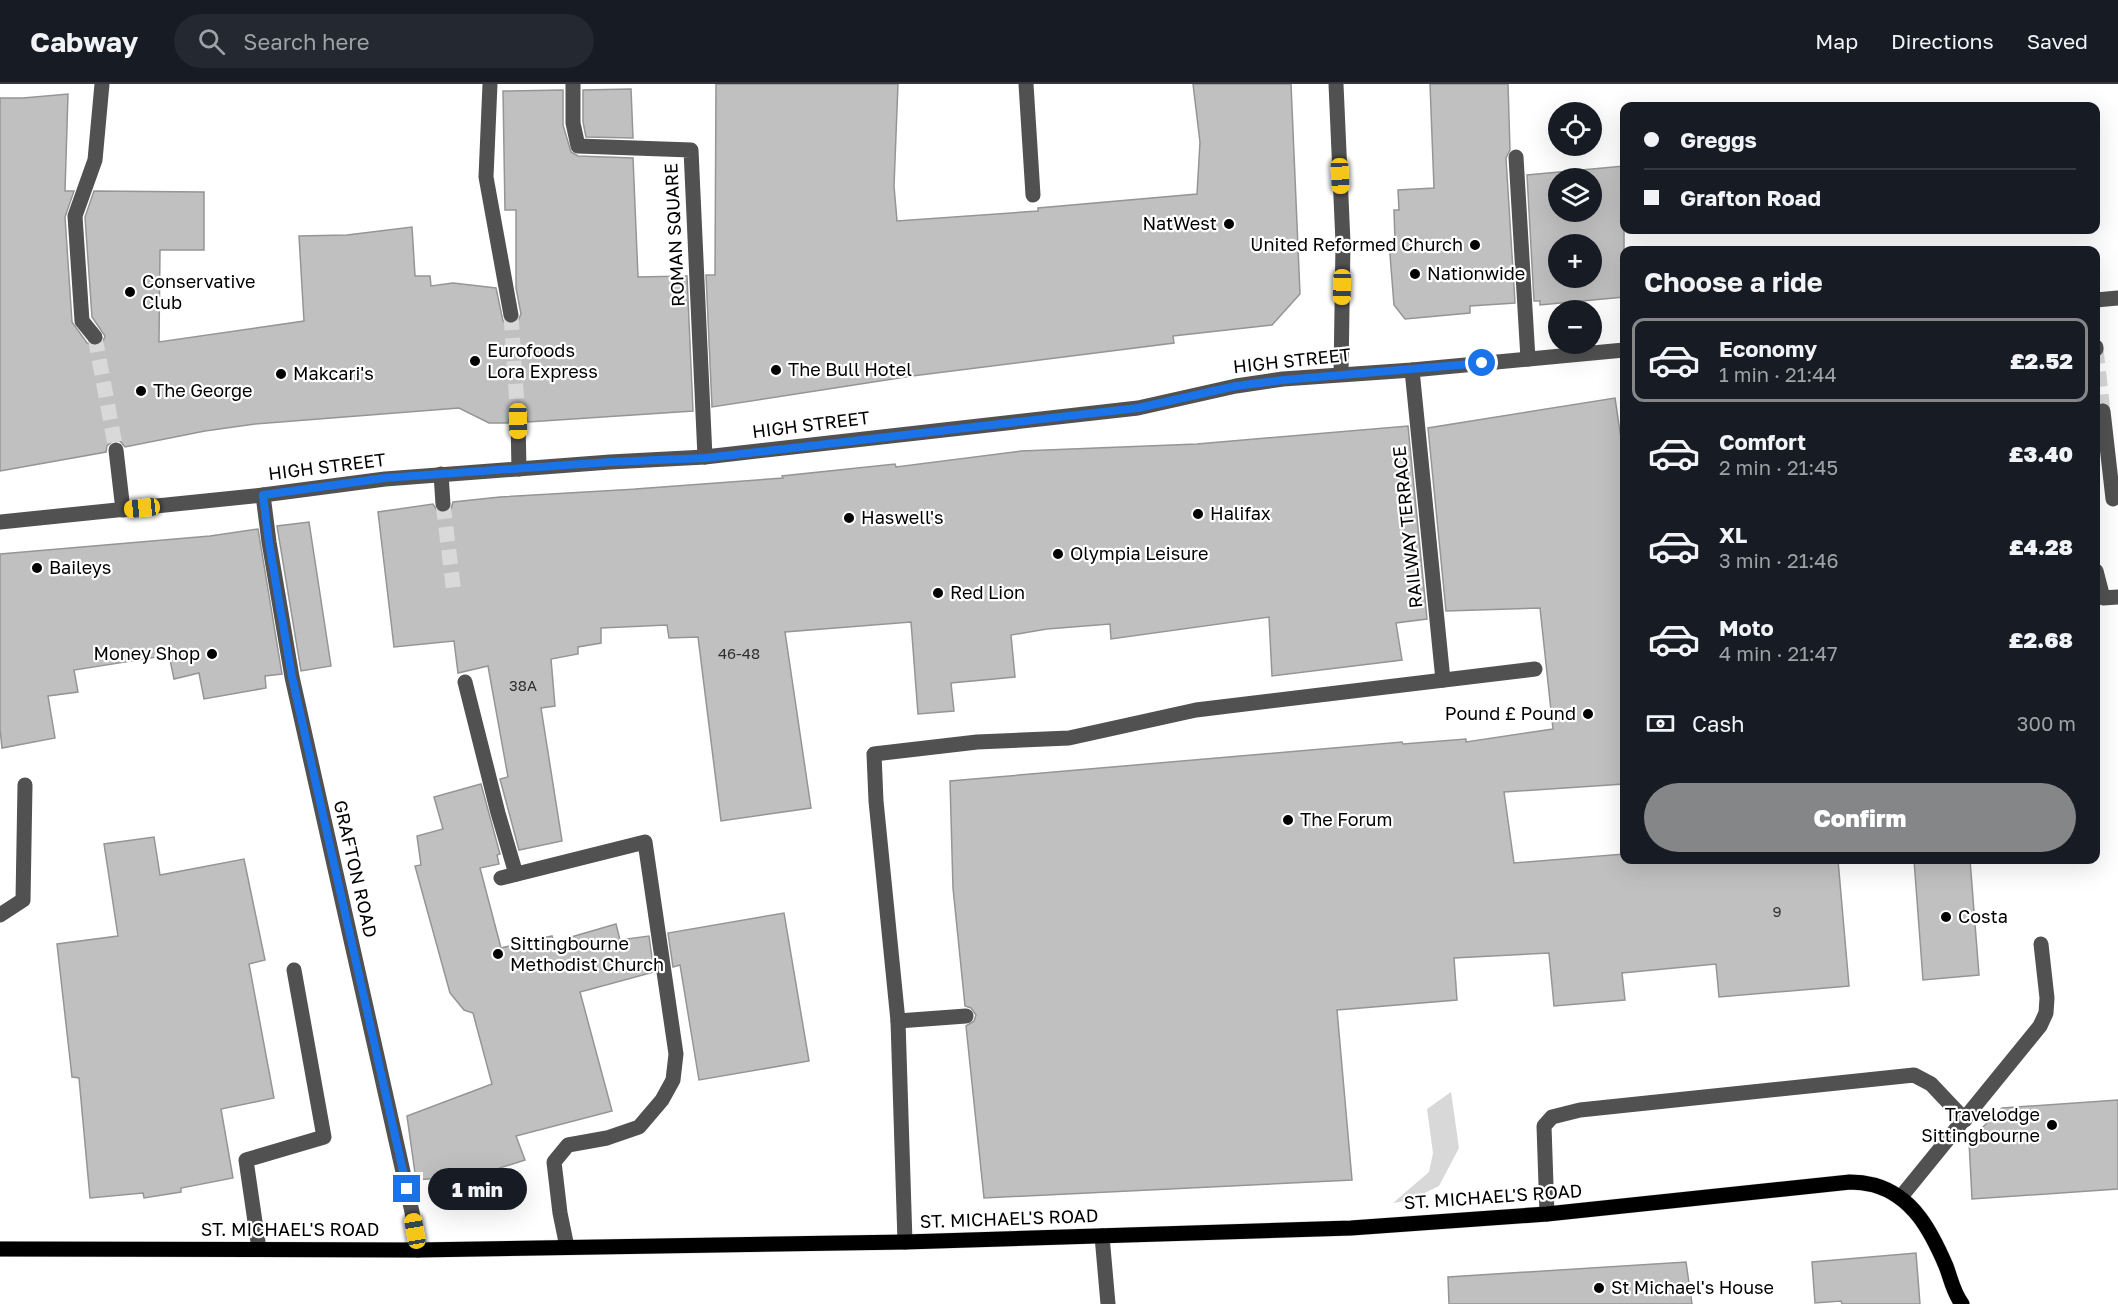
<!DOCTYPE html>
<html lang="en">
<head>
<meta charset="utf-8">
<style>
	:root { --surface:#171b24; --page:#242831; --text:#f1f3f6; --muted:#9ea1a6; --line:#363941; --accent:#858687 }
	body { margin:0; font-family:"Golos Text",sans-serif; background:var(--page); color:var(--text); height:100vh; display:flex; flex-direction:column; font-size:22px; white-space:nowrap }
	* { box-sizing:border-box; margin:0 }
	p { font-size:20px; color:var(--muted) }
	.icon { flex:none; width:33px; height:33px; fill:none; stroke:currentColor; stroke-width:2; stroke-linecap:round; stroke-linejoin:round }
	.map { position:relative; flex:1; overflow:hidden }
	.sheet { position:absolute; left:1620px; top:162px; width:480px; height:618px; display:flex; flex-direction:column; background:var(--surface); border-radius:12px; box-shadow:0 6px 24px #0002 }
	.sheet>* { flex:none }
	.hud { position:absolute; left:1620px; top:18px; width:480px; height:132px; border-radius:12px; box-shadow:0 6px 24px #0002; display:grid; align-content:center; height:132px; padding:0 24px; background:var(--surface) }
	.tools { position:absolute; left:1548px; top:18px; display:grid; gap:12px }
	.tools a { display:grid; place-items:center; width:54px; height:54px; border-radius:50%; background:var(--surface); box-shadow:0 6px 24px #0002; font-size:30px }
	.end { position:absolute; width:27px; height:27px; margin:-14px; border:8px solid #1a73e8; background:#fff; box-shadow:0 0 0 3px #fff }
	.from { border-radius:50% }
	.bubble { position:absolute; height:42px; border-radius:21px; background:var(--surface); box-shadow:0 6px 24px #0002; font-size:20px; font-weight:800; line-height:42px; text-align:center }
	.car { position:absolute; width:18px; height:36px; margin:-18px -9px; border-radius:8px; box-shadow:0 0 4px 2px #0007; background:linear-gradient(#f5c518 24%,#345 0 40%,#f5c518 0 76%,#345 0 86%,#f5c518 0) }
	.hud b { display:flex; align-items:center; gap:21px; height:57px; font-size:22px }
	.hud b+b { border-top:2px solid var(--line) }
	.hud i { width:15px; height:15px; background:var(--text) }
	ul { padding:0; list-style:none }
	li { display:flex; align-items:center; gap:18px; height:84px; margin:0 12px 9px; padding:0 12px; border:3px solid transparent; border-radius:12px }
	li div { flex:1 }
	li b { display:block; font-size:22px }
	li em { font-style:normal; font-weight:800 }
	li.active { border-color:var(--accent) }
	li>.icon { width:54px; height:54px; stroke-width:1.5 }
	h2 { padding:0 24px; font-size:27px; line-height:72px }
	.pay { display:flex; align-items:center; gap:15px; height:66px; padding:0 24px; font-size:22px }
	.pay p { margin-inline-start:auto }
	.primary-button { display:flex; gap:12px; margin-top:auto; padding:12px 24px }
	.primary-button a { flex:1; height:69px; border-radius:36px; background:var(--accent); color:#fff; font-size:24px; font-weight:800; line-height:69px; text-align:center }
	header { display:flex; align-items:center; gap:36px; box-sizing:border-box; height:84px; padding:0 30px; background:var(--surface); border-bottom:2px solid var(--line) }
	header strong { font-size:28px }
	nav { display:flex; gap:33px; margin-inline-start:auto; font-size:21px }
	.search { width:420px; height:54px; background:var(--page); display:flex; align-items:center; gap:15px; box-sizing:border-box; padding:0 21px; border-radius:33px; color:var(--muted); font-size:22px }
	.map>svg:first-child { display:block }
	.green { fill:#d8d8d8 }
	.building { fill:#c0c0c0; stroke:#959595; stroke-width:1.5; fill-rule:evenodd }
	.lines { fill:none; stroke-linecap:round; stroke-linejoin:round }
	.minor-tunnel { stroke:#d9d9d9; stroke-width:15; stroke-dasharray:15 8; stroke-linecap:butt }
	.major-casing { stroke:#dbdbdb; stroke-width:16 }
	.minor { stroke:#515151; stroke-width:15 }
	.major { stroke:#000; stroke-width:15 }
	.route { stroke:#1a73e8; stroke-width:8 }
	.poi-dot { fill:#000; stroke:#fff; stroke-width:2 }
	.labels { text-anchor:middle; stroke-width:4.5; stroke-linejoin:round; paint-order:stroke }
	.number-label { font-size:15px; fill:#303030 }
	.poi-label { font-size:18px; fill:#000; stroke:#fff; text-anchor:start }
	.street-label { font-size:18px; fill:#000; stroke:#fff }
</style>
</head>
<body>
<header>
<strong>Cabway</strong>
<div class="search"><svg class="icon" aria-label="search" viewBox="0 0 24 24"><circle cx="10" cy="10" r="6"/><path d="M15 15l6 6"/></svg>Search here</div>
<nav><a>Map</a><a>Directions</a><a>Saved</a></nav>
</header>
<div class="map">
<svg width="2118" height="1220" viewBox="0 0 2118 1220">
	<rect width="100%" height="100%" fill="#fff"/>
	<!-- green -->
	<polygon class="green" points="1451,1008 1459,1064 1439,1102 1410,1116 1393,1119 1429,1088 1433,1069 1427,1025"/>
	<!-- building -->
	<g class="building">
		<polygon points="716,0 898,0 894,102 897,137 1038,127 1038,124 1197,110 1200,58 1193,0 1291,0 1300,210 1272,241 1173,252 1174,259 912,292 712,323 706,191 715,191"/>
		<polygon points="1430,0 1508,0 1510,66 1506,74 1515,219 1470,222 1470,229 1405,235 1394,221 1389,158 1395,157 1394,126 1399,126 1398,106 1434,104"/>
		<polygon points="631,5 633,54 586,53 583,38 583,6"/>
		<polygon points="563,6 563,41 571,68 578,72 633,74 638,193 687,192 693,327 528,338 526,331 517,327 510,332 508,339 489,339 459,324 255,340 205,347 125,363 120,357 114,356 107,362 106,368 0,387 0,14 23,14 68,10 65,107 74,107 65,133 72,238 87,259 96,263 102,260 105,252 92,233 85,133 94,107 204,108 204,166 160,166 159,258 304,237 299,152 347,151 412,143 415,192 430,192 431,202 453,199 496,204 503,237 508,240 517,239 521,230 516,204 516,126 505,126 503,7"/>
		<path d="M1624,82V213L1540,221V217H1534L1527,91ZM1558,94H1592V128H1558ZM1558,160H1592V194H1558Z"/>
		<polygon points="1615,314 1624,375 1624,700 1504,708 1514,779 1624,770 1624,776 1838,776 1849,902 1719,913 1716,880 1622,889 1625,916 1554,922 1549,869 1454,874 1457,916 1337,926 1352,1096 984,1114 966,942 974,937 976,931 971,924 965,922 953,804 950,697 1402,658 1403,660 1466,655 1466,658 1553,645 1540,524 1446,527 1428,344"/>
		<polygon points="1408,342 1427,535 1396,539 1402,576 1272,592 1269,533 1111,555 1110,540 1047,545 1011,551 1015,593 951,599 954,627 918,630 911,538 785,548 811,724 721,737 698,553 669,554 667,541 601,544 601,559 578,563 578,570 551,575 555,622 541,624 562,757 519,766 500,695 508,693 488,582 458,589 454,557 394,563 378,428 433,420 438,428 444,430 451,425 453,418 500,413 637,405 635,405 783,394 782,392 895,380 896,383 1021,367 1197,360"/>
		<polygon points="309,438 331,582 301,587 277,442"/>
		<polygon points="258,445 282,590 265,592 266,604 204,615 199,589 174,595 169,571 74,586 78,608 48,612 55,654 2,664 0,645 0,470 210,452"/>
		<polygon points="481,700 500,770 497,771 499,780 480,784 501,864 552,852 554,858 616,840 620,856 649,852 654,888 580,908 612,1027 516,1052 525,1076 478,1091 416,1096 407,1032 492,1000 473,929 464,926 450,909 415,782 421,781 417,752 443,745 434,713"/>
		<polygon points="154,753 160,791 244,775 265,876 249,880 274,1014 221,1025 233,1094 181,1104 181,1108 144,1114 143,1109 90,1114 79,994 72,993 57,860 118,852 104,760"/>
		<polygon points="1914,776 1970,776 1979,891 1923,896"/>
		<polygon points="784,829 809,977 699,996 680,881 673,883 668,849"/>
		<polygon points="2118,1016 2118,1105 1972,1115 1969,1057 2002,1024"/>
		<polygon points="1916,1169 1920,1220 1842,1220 1841,1217 1815,1219 1812,1178"/>
		<polygon points="1686,1178 1692,1220 1449,1220 1448,1193"/>
	</g>
	<g class="lines">
		<!-- minor-tunnel -->
		<g class="minor-tunnel">
			<polyline points="511,231 518,337"/>
			<polyline points="95,253 116,366"/>
			<polyline points="2096,265 2103,327"/>
			<polyline points="443,420 454,509"/>
		</g>
		<!-- major casing -->
		<g class="major-casing">
			<path id="major" d="M0,1165L418,1166L905,1158L1351,1144L1547,1130L1850,1098C1858,1098 1866,1099 1874,1101C1913,1112 1931,1147 1946,1182C1951,1195 1953,1208 1962,1220"/>
		</g>
		<!-- minor -->
		<g class="minor">
			<polyline points="490,0 486,93 511,231"/>
			<polyline points="573,0 573,39 578,62 691,66 705,373"/>
			<polyline points="1026,0 1033,111"/>
			<polyline points="1336,0 1343,159 1341,290"/>
			<polyline points="1516,73 1528,275"/>
			<polyline points="2096,216 2118,214"/>
			<polyline points="95,253 82,237 75,132 95,76 102,0"/>
			<polyline points="2096,263 2096,265"/>
			<polyline points="1412,286 1443,596"/>
			<polyline points="2103,327 2113,415"/>
			<polyline points="518,337 519,385"/>
			<polyline points="116,366 123,426"/>
			<polyline points="441,390 443,420"/>
			<polyline points="263,411 269,458 292,593 412,1128 418,1166"/>
			<polyline points="0,438 263,411 385,395 610,378 705,373 1138,324 1236,302 1283,295 1412,286 1624,266"/>
			<polyline points="2096,487 2103,514 2118,513"/>
			<polyline points="465,598 498,729 516,790"/>
			<polyline points="501,794 645,758 676,970 673,996 662,1016 639,1043 607,1054 568,1061 554,1078 560,1129 567,1163"/>
			<polyline points="0,831 23,816 25,701"/>
			<polyline points="898,937 966,932"/>
			<polyline points="1900,1114 2040,942 2046,929 2047,914 2041,860"/>
			<polyline points="1547,1130 1544,1042 1552,1033 1580,1026 1914,991 1931,1000 1965,1036"/>
			<polyline points="1102,1152 1108,1220"/>
			<polyline points="905,1158 898,937 876,717 874,670 977,658 1069,654 1196,626 1535,585"/>
			<polyline points="259,1165 246,1076 324,1053 294,886"/>
		</g>
		<!-- major -->
		<use href="#major" class="major"/>
	</g>
	<g class="lines">
		<!-- route -->
		<polyline class="route" points="407,1105 292,593 269,459 263,411 385,394 610,378 705,374 1138,324 1236,302 1283,296 1482,279"/>
	</g>
	<!-- markers -->
	<g class="poi-dot">
		<circle cx="1229" cy="140" r="6"/>
		<circle cx="1475" cy="161" r="6"/>
		<circle cx="1415" cy="190" r="6"/>
		<circle cx="130" cy="208" r="6"/>
		<circle cx="475" cy="277" r="6"/>
		<circle cx="776" cy="286" r="6"/>
		<circle cx="281" cy="290" r="6"/>
		<circle cx="141" cy="307" r="6"/>
		<circle cx="1198" cy="430" r="6"/>
		<circle cx="849" cy="434" r="6"/>
		<circle cx="1058" cy="470" r="6"/>
		<circle cx="37" cy="484" r="6"/>
		<circle cx="938" cy="509" r="6"/>
		<circle cx="212" cy="570" r="6"/>
		<circle cx="1588" cy="630" r="6"/>
		<circle cx="1288" cy="736" r="6"/>
		<circle cx="1946" cy="833" r="6"/>
		<circle cx="498" cy="870" r="6"/>
		<circle cx="2052" cy="1041" r="6"/>
		<circle cx="1599" cy="1204" r="6"/>
	</g>
	<g class="labels">
		<!-- number labels -->
		<g class="number-label">
			<text x="739" y="575">46-48</text>
			<text x="523" y="607">38A</text>
			<text x="1777" y="833">9</text>
		</g>
		<!-- poi labels -->
		<g class="poi-label">
			<text x="1217" y="146" text-anchor="end">NatWest</text>
			<text x="1463" y="167" text-anchor="end">United Reformed Church</text>
			<text x="1427" y="196">Nationwide</text>
			<text x="142" y="204">Conservative<tspan x="142" dy="21">Club</tspan></text>
			<text x="487" y="273">Eurofoods<tspan x="487" dy="21">Lora Express</tspan></text>
			<text x="788" y="292">The Bull Hotel</text>
			<text x="293" y="296">Makcari's</text>
			<text x="153" y="313">The George</text>
			<text x="1210" y="436">Halifax</text>
			<text x="861" y="440">Haswell's</text>
			<text x="1070" y="476">Olympia Leisure</text>
			<text x="49" y="490">Baileys</text>
			<text x="950" y="515">Red Lion</text>
			<text x="200" y="576" text-anchor="end">Money Shop</text>
			<text x="1576" y="636" text-anchor="end">Pound £ Pound</text>
			<text x="1300" y="742">The Forum</text>
			<text x="1958" y="839">Costa</text>
			<text x="510" y="866">Sittingbourne<tspan x="510" dy="21">Methodist Church</tspan></text>
			<text x="2040" y="1037" text-anchor="end">Travelodge<tspan x="2040" dy="21">Sittingbourne</tspan></text>
			<text x="1611" y="1210">St Michael's House</text>
		</g>
		<!-- street labels -->
		<g class="street-label">
			<text transform="translate(675 151) rotate(-93)" y="6">ROMAN SQUARE</text>
			<text transform="translate(1292 277) rotate(-6)" y="6">HIGH STREET</text>
			<text transform="translate(811 341) rotate(-7)" y="6">HIGH STREET</text>
			<text transform="translate(327 383) rotate(-7)" y="6">HIGH STREET</text>
			<text transform="translate(1408 443) rotate(-96)" y="6">RAILWAY TERRACE</text>
			<text transform="translate(355 785) rotate(77)" y="6">GRAFTON ROAD</text>
			<text transform="translate(1493 1113) rotate(-4)" y="6">ST. MICHAEL'S ROAD</text>
			<text transform="translate(1009 1135) rotate(-2)" y="6">ST. MICHAEL'S ROAD</text>
			<text x="290" y="1152">ST. MICHAEL'S ROAD</text>
		</g>
	</g>
</svg>
<div class="tools">
<a><svg class="icon" aria-label="locate" viewBox="0 0 24 24"><circle cx="12" cy="12" r="6"/><path d="M12 2v4M12 18v4M2 12h4M18 12h4"/></svg></a>
<a><svg class="icon" aria-label="layers" viewBox="0 0 24 24"><path d="M12 4l9 5-9 5-9-5zM3 14l9 5 9-5"/></svg></a>
<a>+</a>
<a>−</a>
</div>
<i class="end from" style="left:1482px;top:279px"></i>
<i class="end" style="left:407px;top:1105px"></i>
<div class="bubble" style="left:428px;top:1084px;width:99px">1 min</div>
<i class="car" style="left:1340px;top:92px;rotate:177deg"></i>
<i class="car" style="left:1342px;top:203px;rotate:181deg"></i>
<i class="car" style="left:518px;top:337px;rotate:179deg"></i>
<i class="car" style="left:142px;top:424px;rotate:264deg"></i>
<i class="car" style="left:415px;top:1147px;rotate:350deg"></i>
<div class="hud">
<b><i class="from"></i>Greggs</b>
<b><i></i>Grafton Road</b>
</div>
<section class="sheet">
<h2>Choose a ride</h2>
<ul>
<li class="active"><svg class="icon" aria-label="car" viewBox="0 0 24 24"><path d="M5 17H2v-5l4-1 3-4h7l3 4 3 1v5h-3M9 17h6M6 11h13"/><circle cx="7" cy="17" r="2"/><circle cx="17" cy="17" r="2"/></svg><div><b>Economy</b><p>1 min · 21:44</p></div><em>£2.52</em></li>
<li><svg class="icon" aria-label="car" viewBox="0 0 24 24"><path d="M5 17H2v-5l4-1 3-4h7l3 4 3 1v5h-3M9 17h6M6 11h13"/><circle cx="7" cy="17" r="2"/><circle cx="17" cy="17" r="2"/></svg><div><b>Comfort</b><p>2 min · 21:45</p></div><em>£3.40</em></li>
<li><svg class="icon" aria-label="car" viewBox="0 0 24 24"><path d="M5 17H2v-5l4-1 3-4h7l3 4 3 1v5h-3M9 17h6M6 11h13"/><circle cx="7" cy="17" r="2"/><circle cx="17" cy="17" r="2"/></svg><div><b>XL</b><p>3 min · 21:46</p></div><em>£4.28</em></li>
<li><svg class="icon" aria-label="car" viewBox="0 0 24 24"><path d="M5 17H2v-5l4-1 3-4h7l3 4 3 1v5h-3M9 17h6M6 11h13"/><circle cx="7" cy="17" r="2"/><circle cx="17" cy="17" r="2"/></svg><div><b>Moto</b><p>4 min · 21:47</p></div><em>£2.68</em></li>
</ul>
<div class="pay"><svg class="icon" aria-label="cash" viewBox="0 0 24 24"><path d="M3 7h18v10H3z"/><circle cx="12" cy="12" r="2"/></svg>Cash<p>300 m</p></div>
<div class="primary-button"><a>Confirm</a></div>
</section>
</div>
</body>
</html>
